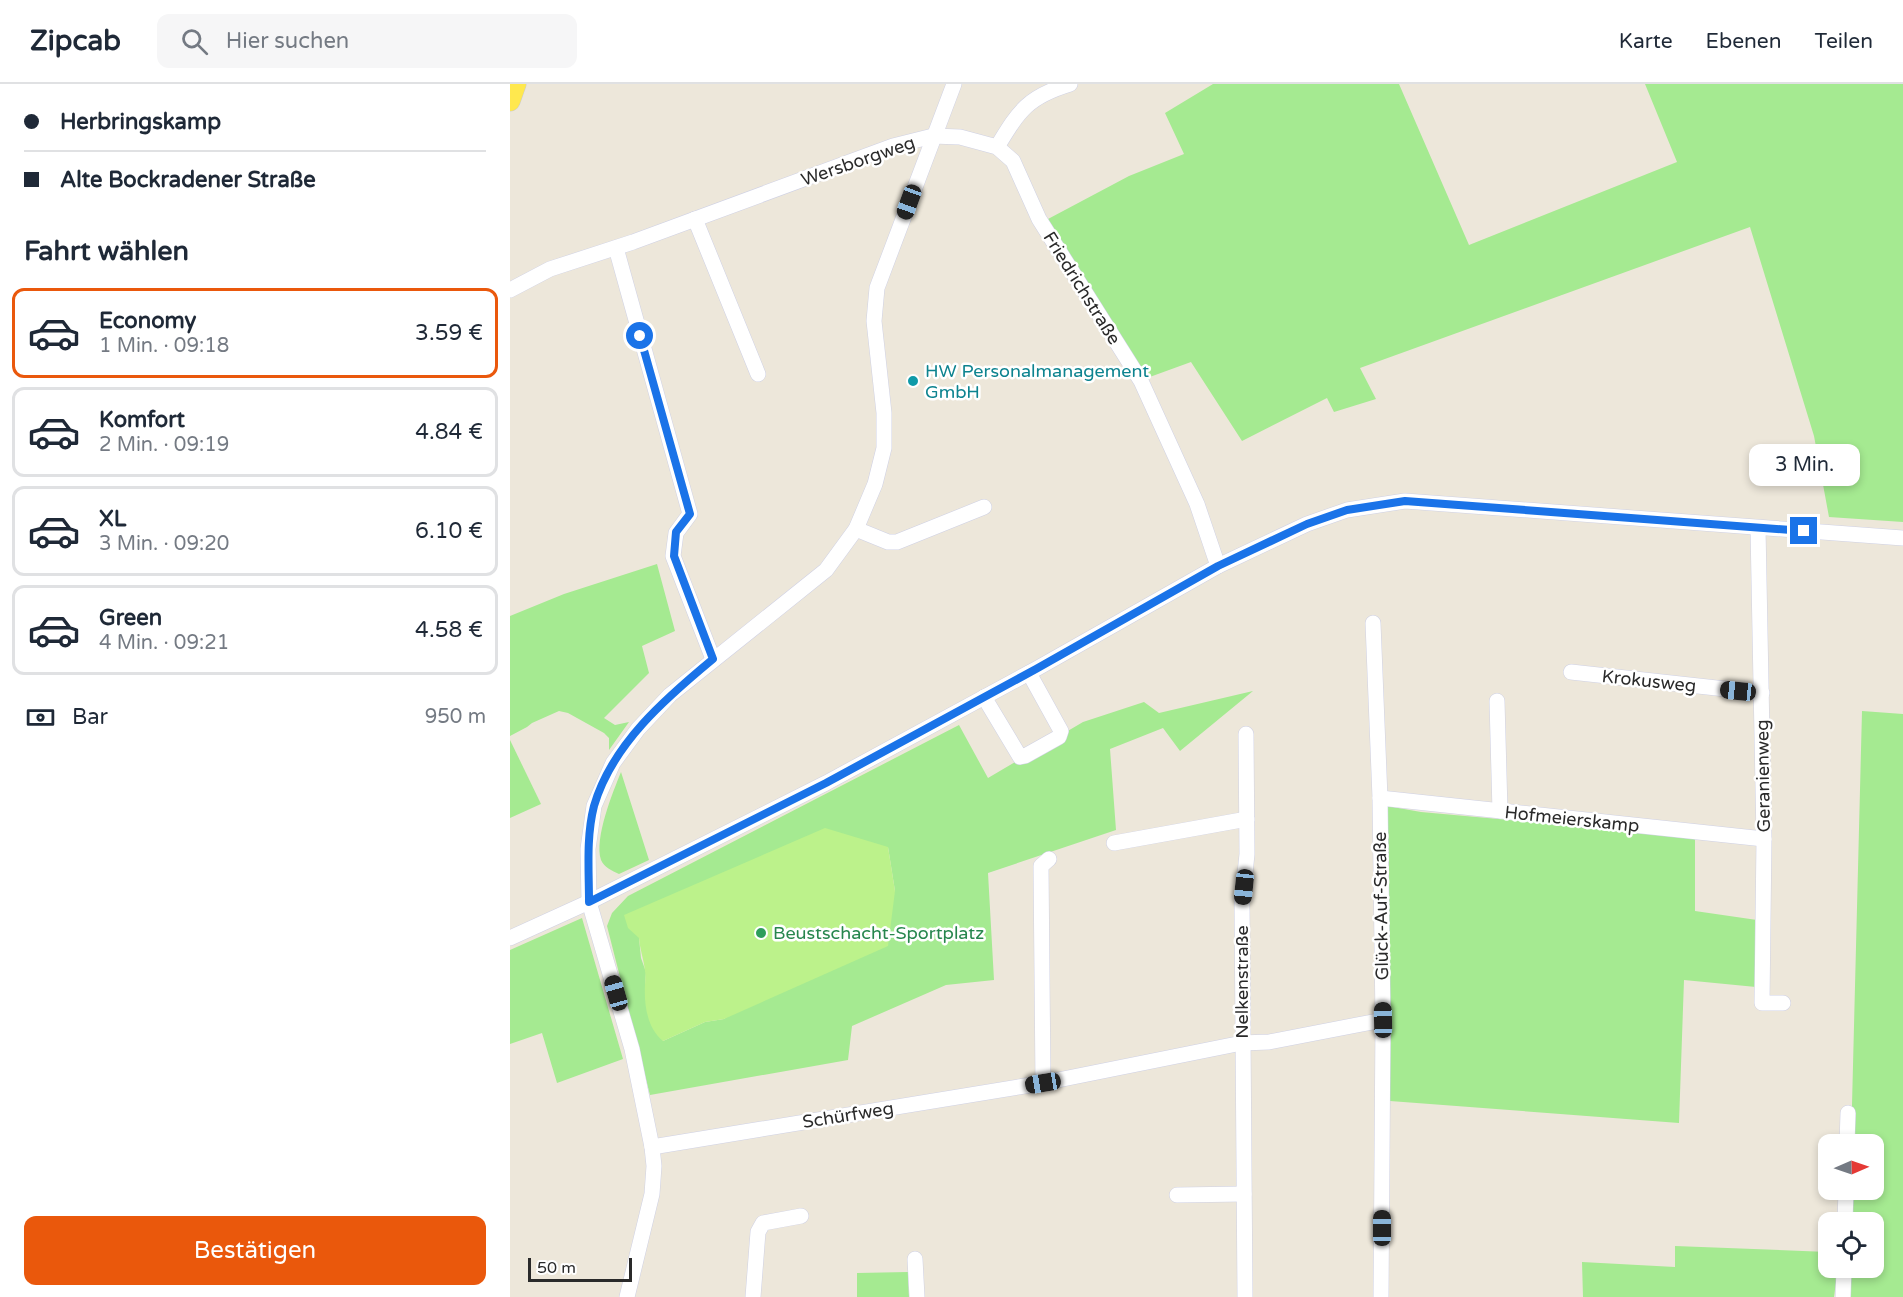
<!DOCTYPE html>
<html lang="de">
<head>
<meta charset="utf-8">
<style>
	:root { --surface:#fff; --page:#f6f6f7; --text:#1f2937; --muted:#747a83; --line:#e0e1e3; --accent:#ea580c }
	body { margin:0; font-family:"Varela Round",sans-serif; background:var(--page); color:var(--text); height:100vh; display:flex; flex-direction:column; font-size:22px; white-space:nowrap }
	* { box-sizing:border-box; margin:0 }
	p { font-size:20px; color:var(--muted) }
	.icon { flex:none; width:33px; height:33px; fill:none; stroke:currentColor; stroke-width:2; stroke-linecap:round; stroke-linejoin:round }
	.map { position:relative; flex:1; overflow:hidden }
	.sheet { display:flex; flex-direction:column; background:var(--surface); width:510px }
	.sheet>* { flex:none }
	.banner { display:grid; align-content:center; height:132px; padding:0 24px; background:var(--surface) }
	.needle { width:39px; rotate:88deg }
	.fabs { position:absolute; left:1308px; top:1050px; display:grid; gap:12px }
	.fabs a { display:grid; place-items:center; width:66px; height:66px; border-radius:12px; background:var(--surface); box-shadow:0 3px 9px #0003; font-size:30px }
	.scale { position:absolute; left:18px; bottom:15px; width:104px; box-sizing:border-box; padding-left:6px; border:3px solid #2a2a2a; border-top:0; font-size:16px; line-height:21px; white-space:nowrap; color:#2a2a2a; -webkit-text-stroke:4px #fff; paint-order:stroke }
	.end { position:absolute; width:27px; height:27px; margin:-14px; border:8px solid #1a73e8; background:#fff; box-shadow:0 0 0 3px #fff }
	.from { border-radius:50% }
	.bubble { position:absolute; height:42px; border-radius:12px; background:var(--surface); box-shadow:0 3px 9px #0003; font-size:20px; font-weight:600; line-height:42px; text-align:center }
	.car { position:absolute; width:18px; height:36px; margin:-18px -9px; border-radius:8px; box-shadow:0 0 4px 2px #0007; background:linear-gradient(#222 24%,#8ab4d8 0 40%,#222 0 76%,#8ab4d8 0 86%,#222 0) }
	.banner b { display:flex; align-items:center; gap:21px; height:57px; font-size:22px }
	.banner b+b { border-top:2px solid var(--line) }
	.banner i { width:15px; height:15px; background:var(--text) }
	ul { padding:0; list-style:none }
	li { display:flex; align-items:center; gap:18px; height:90px; margin:0 12px 9px; padding:0 12px; border:3px solid var(--line); border-radius:12px }
	li div { flex:1 }
	li b { display:block; font-size:22px }
	li em { font-style:normal; font-weight:600 }
	li.active { border-color:var(--accent) }
	li>.icon { width:54px; height:54px; stroke-width:1.5 }
	h2 { padding:0 24px; font-size:27px; line-height:72px }
	.pay { display:flex; align-items:center; gap:15px; height:66px; padding:0 24px; font-size:22px }
	.pay p { margin-inline-start:auto }
	.primary-button { display:flex; gap:12px; margin-top:auto; padding:12px 24px }
	.primary-button a { flex:1; height:69px; border-radius:12px; background:var(--accent); color:#fff; font-size:24px; font-weight:600; line-height:69px; text-align:center }
	header { display:flex; align-items:center; gap:36px; box-sizing:border-box; height:84px; padding:0 30px; background:var(--surface); border-bottom:2px solid var(--line) }
	header strong { font-size:28px }
	nav { display:flex; gap:33px; margin-inline-start:auto; font-size:21px }
	.search { width:420px; height:54px; background:var(--page); display:flex; align-items:center; gap:15px; box-sizing:border-box; padding:0 21px; border-radius:12px; color:var(--muted); font-size:22px }
	main { display:flex; flex:1; min-height:0 }
	.map>svg:first-child { display:block }
	.green { fill:#a5ea91; fill-rule:evenodd }
	.pitch { fill:#bcf28b }
	.lines { fill:none; stroke-linecap:round; stroke-linejoin:round }
	.minor-casing { stroke:#cfd1e4; stroke-width:16 }
	.major-casing { stroke:#ccc; stroke-width:21 }
	.minor { stroke:#fff; stroke-width:15 }
	.major { stroke:#ffe84e; stroke-width:20 }
	.route { stroke:#1a73e8; stroke-width:8 }
	.culture-dot { fill:#0f9aa8; stroke:#fff; stroke-width:2 }
	.leisure-dot { fill:#2e9e5b; stroke:#fff; stroke-width:2 }
	.labels { text-anchor:middle; stroke-width:5; stroke-linejoin:round; paint-order:stroke }
	.street-label { font-size:18px; fill:#2a2a2a; stroke:#fff }
	.culture-label { font-size:18px; fill:#0d838f; stroke:#fff; text-anchor:start }
	.leisure-label { font-size:18px; fill:#27864d; stroke:#fff; text-anchor:start }
</style>
</head>
<body>
<header>
<strong>Zipcab</strong>
<div class="search"><svg class="icon" aria-label="search" viewBox="0 0 24 24"><circle cx="10" cy="10" r="6"/><path d="M15 15l6 6"/></svg>Hier suchen</div>
<nav><a>Karte</a><a>Ebenen</a><a>Teilen</a></nav>
</header>
<main>
<section class="sheet">
<div class="banner">
<b><i class="from"></i>Herbringskamp</b>
<b><i></i>Alte Bockradener Straße</b>
</div>
<h2>Fahrt wählen</h2>
<ul>
<li class="active"><svg class="icon" aria-label="car" viewBox="0 0 24 24"><path d="M5 17H2v-5l4-1 3-4h7l3 4 3 1v5h-3M9 17h6M6 11h13"/><circle cx="7" cy="17" r="2"/><circle cx="17" cy="17" r="2"/></svg><div><b>Economy</b><p>1 Min. · 09:18</p></div><em>3.59 €</em></li>
<li><svg class="icon" aria-label="car" viewBox="0 0 24 24"><path d="M5 17H2v-5l4-1 3-4h7l3 4 3 1v5h-3M9 17h6M6 11h13"/><circle cx="7" cy="17" r="2"/><circle cx="17" cy="17" r="2"/></svg><div><b>Komfort</b><p>2 Min. · 09:19</p></div><em>4.84 €</em></li>
<li><svg class="icon" aria-label="car" viewBox="0 0 24 24"><path d="M5 17H2v-5l4-1 3-4h7l3 4 3 1v5h-3M9 17h6M6 11h13"/><circle cx="7" cy="17" r="2"/><circle cx="17" cy="17" r="2"/></svg><div><b>XL</b><p>3 Min. · 09:20</p></div><em>6.10 €</em></li>
<li><svg class="icon" aria-label="car" viewBox="0 0 24 24"><path d="M5 17H2v-5l4-1 3-4h7l3 4 3 1v5h-3M9 17h6M6 11h13"/><circle cx="7" cy="17" r="2"/><circle cx="17" cy="17" r="2"/></svg><div><b>Green</b><p>4 Min. · 09:21</p></div><em>4.58 €</em></li>
</ul>
<div class="pay"><svg class="icon" aria-label="cash" viewBox="0 0 24 24"><path d="M3 7h18v10H3z"/><circle cx="12" cy="12" r="2"/></svg>Bar<p>950 m</p></div>
<div class="primary-button"><a>Bestätigen</a></div>
</section>
<div class="map">
<svg width="1393" height="1213" viewBox="0 0 1393 1213">
	<rect width="100%" height="100%" fill="#ede7da"/>
	<!-- green -->
	<g class="green">
		<polygon points="703,0 889,0 959,161 1167,78 1135,0 1393,0 1393,438 1319,433 1304,352 1240,143 850,284 866,315 824,328 817,314 732,357 681,278 637,294 538,135 619,92 674,70 655,29"/>
		<polygon points="147,480 165,547 132,562 139,589 94,634 105,641 119,638 99,666 99,654 94,649 58,629 49,627 22,639 17,643 0,652 0,532 54,510"/>
		<path d="M743,607L670,667L653,644L600,665L606,746L478,789L484,896L436,901L342,942L338,976L140,1011L97,842L102,829L118,812L449,641L478,694L573,638L634,618L649,629ZM378,763L385,807L214,935L195,938L153,957L135,902L136,888L131,874L129,854Z"/>
		<polygon points="1352,627 1393,630 1393,1213 1337,1213 1338,1184 1364,1184 1364,1138 1340,1138 1340,1106 1364,1106 1364,1060 1341,1060"/>
		<polygon points="0,656 31,720 0,734"/>
		<path d="M111,688L139,776L109,790C102,787 94,783 91,776C84,754 103,708 111,688Z"/>
		<polygon points="877,722 911,728 1185,753 1185,827 1247,836 1246,903 1174,896 1169,1039 880,1017"/>
		<polygon points="72,834 113,975 47,999 32,949 0,960 0,866"/>
		<polygon points="1165,1162 1318,1168 1318,1184 1328,1184 1324,1213 1073,1213 1072,1178 1165,1183"/>
		<polygon points="398,1188 399,1213 347,1213 347,1189"/>
	</g>
	<!-- pitch -->
	<path class="pitch" d="M315,744L378,763L385,807L378,862L214,935L195,938L153,957C137,944 134,921 135,901C135,896 136,891 135,887C134,876 130,866 129,854L118,844L114,831Z"/>
	<g class="lines">
		<!-- minor casing -->
		<g class="minor-casing">
			<g id="minor">
				<path d="M487,63C509,27 517,13 560,0"/>
				<polyline points="185,135 248,290"/>
				<polyline points="106,164 180,430 166,449 163,472 203,575"/>
				<polyline points="0,206 40,185 123,158 383,62 423,52 450,53 487,63 503,77 529,135 631,297 687,420 708,482"/>
				<polyline points="1248,444 1254,755 1252,919 1273,919"/>
				<polyline points="346,445 378,458 387,458 474,423"/>
				<polyline points="863,539 870,714 873,936 871,1213"/>
				<polyline points="1061,588 1252,609"/>
				<polyline points="474,613 510,673 515,672 549,653 551,647 519,589"/>
				<polyline points="987,617 990,727"/>
				<polyline points="870,714 1254,755"/>
				<polyline points="604,759 737,735"/>
				<polyline points="0,854 79,818 316,699 526,585 708,482 797,440 837,426 895,417 1393,454"/>
				<polyline points="533,999 531,782 539,775"/>
				<polyline points="1337,1060 1338,1029"/>
				<polyline points="142,1063 533,999 732,959 759,958 873,936"/>
				<polyline points="667,1111 734,1110"/>
				<polyline points="1335,1138 1336,1106"/>
				<polyline points="405,1175 407,1213"/>
				<polyline points="117,1213 142,1110 144,1082 142,1063 122,965 79,818 78,765 84,722 103,679 128,645 160,611 316,486 346,445 365,400 374,364 374,329 364,237 367,204 444,0"/>
				<polyline points="243,1213 248,1148 253,1139 291,1132"/>
				<polyline points="735,1213 732,819 737,770 736,650"/>
				<polyline points="1333,1213 1334,1184"/>
			</g>
		</g>
		<!-- major casing -->
		<g class="major-casing">
			<polyline id="major" points="0,17 6,0"/>
		</g>
		<!-- minor -->
		<use href="#minor" class="minor"/>
		<!-- major -->
		<use href="#major" class="major"/>
	</g>
	<g class="lines">
		<!-- route -->
		<path class="route" d="M130,252L180,430L166,448L164,472L203,575C156,614 102,660 84,722C76,753 79,787 79,818L316,699L526,585L708,482L797,440L837,426L895,417L1294,447"/>
	</g>
	<!-- markers -->
	<circle class="culture-dot" cx="403" cy="297" r="6"/>
	<circle class="leisure-dot" cx="251" cy="849" r="6"/>
	<g class="labels">
		<!-- street labels -->
		<g class="street-label">
			<text transform="translate(348 77) rotate(-19)" y="6">Wersborgweg</text>
			<text transform="translate(572 204) rotate(58)" y="6">Friedrichstraße</text>
			<text transform="translate(1139 597) rotate(6)" y="6">Krokusweg</text>
			<text transform="translate(1253 692) rotate(-91)" y="6">Geranienweg</text>
			<text transform="translate(1062 735) rotate(6)" y="6">Hofmeierskamp</text>
			<text transform="translate(871 822) rotate(-91)" y="6">Glück-Auf-Straße</text>
			<text transform="translate(732 898) rotate(-90)" y="6">Nelkenstraße</text>
			<text transform="translate(338 1031) rotate(-9)" y="6">Schürfweg</text>
		</g>
		<!-- culture labels -->
		<g class="culture-label">
			<text x="415" y="293">HW Personalmanagement<tspan x="415" dy="21">GmbH</tspan></text>
		</g>
		<!-- leisure labels -->
		<g class="leisure-label">
			<text x="263" y="855">Beustschacht-Sportplatz</text>
		</g>
	</g>
</svg>
<div class="fabs">
<a><svg class="needle" viewBox="-14 -14 28 28"><path d="M0-13l5 13h-10z" fill="#e53935"/><path d="M0 13l5-13h-10z" fill="#747a83"/></svg></a>
<a><svg class="icon" aria-label="locate" viewBox="0 0 24 24"><circle cx="12" cy="12" r="6"/><path d="M12 2v4M12 18v4M2 12h4M18 12h4"/></svg></a>
</div>
<div class="scale">50 m</div>
<i class="end from" style="left:130px;top:252px"></i>
<i class="end" style="left:1294px;top:447px"></i>
<div class="bubble" style="left:1239px;top:360px;width:111px">3 Min.</div>
<i class="car" style="left:399px;top:118px;rotate:200deg"></i>
<i class="car" style="left:1228px;top:607px;rotate:276deg"></i>
<i class="car" style="left:734px;top:803px;rotate:186deg"></i>
<i class="car" style="left:106px;top:909px;rotate:344deg"></i>
<i class="car" style="left:873px;top:936px;rotate:359deg"></i>
<i class="car" style="left:533px;top:999px;rotate:261deg"></i>
<i class="car" style="left:872px;top:1144px;rotate:0deg"></i>
</div>
</main>
</body>
</html>
